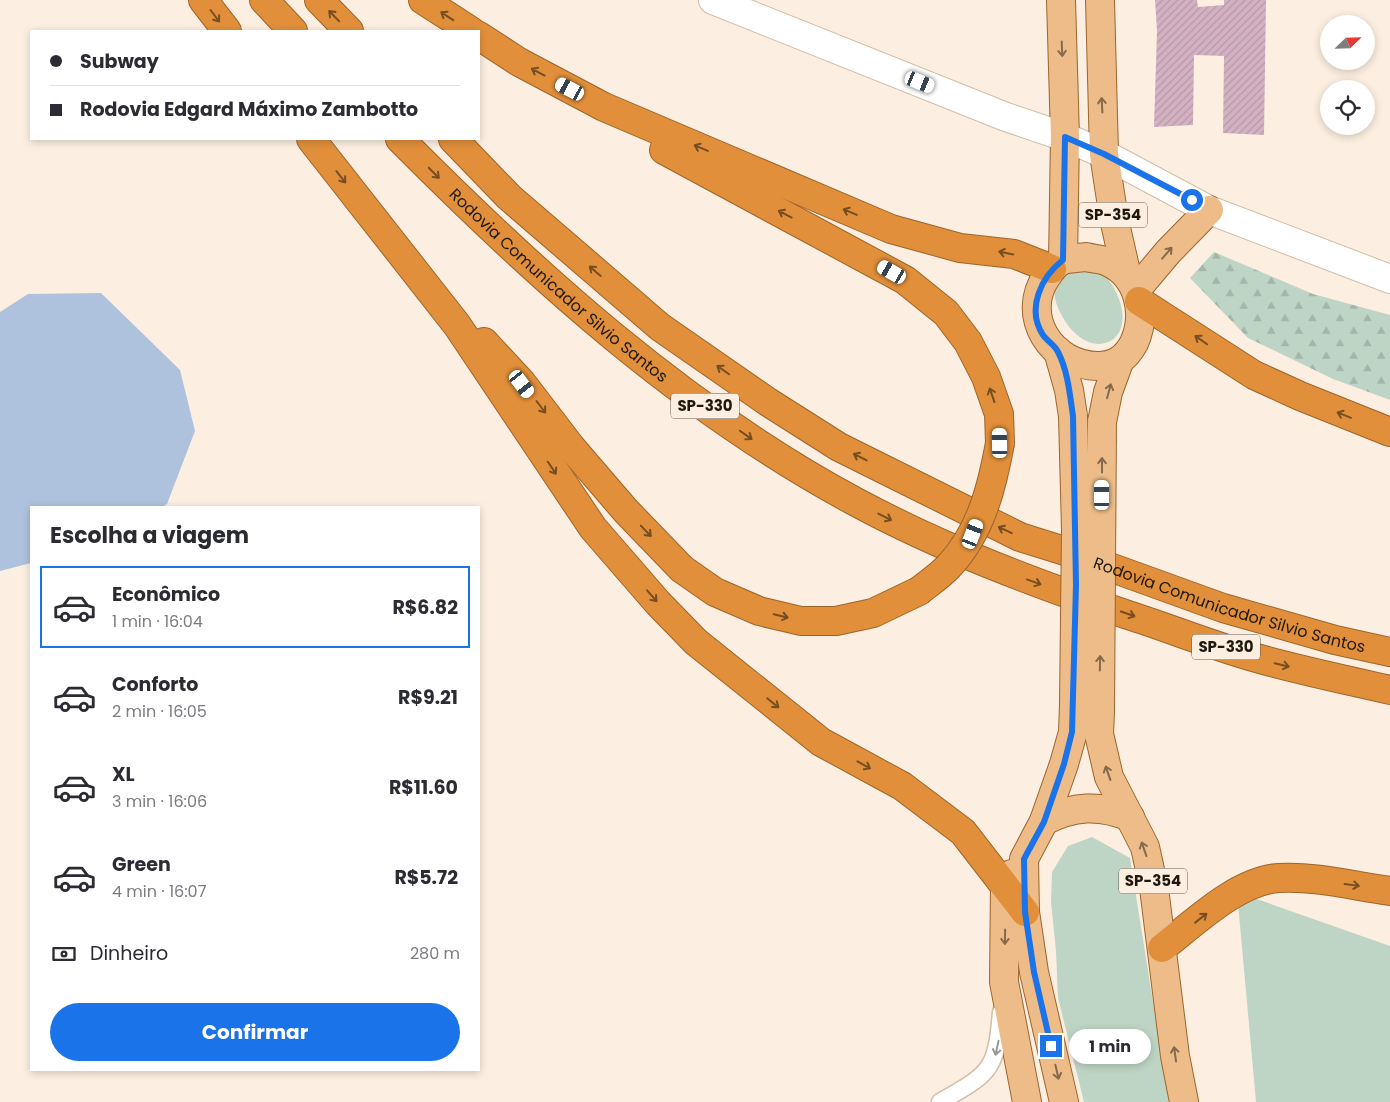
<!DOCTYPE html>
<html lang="pt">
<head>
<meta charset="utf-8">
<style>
	:root { --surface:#fff; --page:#f7f7f7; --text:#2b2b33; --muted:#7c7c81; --line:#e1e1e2; --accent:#1a73e8 }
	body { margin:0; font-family:Poppins,sans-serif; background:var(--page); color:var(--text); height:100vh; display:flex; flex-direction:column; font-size:19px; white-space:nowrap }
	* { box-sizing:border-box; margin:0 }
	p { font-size:16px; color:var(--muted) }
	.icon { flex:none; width:28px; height:28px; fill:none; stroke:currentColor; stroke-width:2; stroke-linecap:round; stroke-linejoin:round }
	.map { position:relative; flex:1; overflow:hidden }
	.drawer { position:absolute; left:30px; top:506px; width:450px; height:565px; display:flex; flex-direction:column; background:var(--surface); border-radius:0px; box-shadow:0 2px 8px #0003 }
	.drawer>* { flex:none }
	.hud { position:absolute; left:30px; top:30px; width:450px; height:110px; border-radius:0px; box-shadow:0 2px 8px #0003; display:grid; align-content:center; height:110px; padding:0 20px; background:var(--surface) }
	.needle { width:32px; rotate:67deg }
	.tools { position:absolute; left:1320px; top:15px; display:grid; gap:10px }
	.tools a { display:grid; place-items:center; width:55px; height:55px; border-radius:50%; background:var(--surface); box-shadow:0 2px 8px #0003; font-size:25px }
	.end { position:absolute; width:22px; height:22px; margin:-11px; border:6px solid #1a73e8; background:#fff; box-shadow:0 0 0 2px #fff }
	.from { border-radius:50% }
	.bubble { position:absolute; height:35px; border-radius:18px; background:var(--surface); box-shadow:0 2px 8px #0003; font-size:16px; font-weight:700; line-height:35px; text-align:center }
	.car { position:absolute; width:15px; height:30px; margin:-15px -8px; border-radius:6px; box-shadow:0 0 4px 1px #0007; background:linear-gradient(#fff 24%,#345 0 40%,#fff 0 76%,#345 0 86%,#fff 0) }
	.hud b { display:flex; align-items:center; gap:18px; height:48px; font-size:19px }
	.hud b+b { border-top:1px solid var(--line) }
	.hud i { width:12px; height:12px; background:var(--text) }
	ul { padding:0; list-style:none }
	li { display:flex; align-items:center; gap:15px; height:82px; margin:0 10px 8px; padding:0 10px; border:2px solid transparent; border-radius:0px }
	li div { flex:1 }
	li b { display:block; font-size:19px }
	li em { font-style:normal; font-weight:700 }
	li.current { border-color:var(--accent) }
	li>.icon { width:45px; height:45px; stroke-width:1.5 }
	h2 { padding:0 20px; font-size:22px; line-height:60px }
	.pay { display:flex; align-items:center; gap:12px; height:55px; padding:0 20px; font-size:19px }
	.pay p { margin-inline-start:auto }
	.cta { display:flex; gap:10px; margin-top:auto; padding:10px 20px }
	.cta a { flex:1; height:58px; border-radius:30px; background:var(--accent); color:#fff; font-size:20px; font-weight:700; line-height:58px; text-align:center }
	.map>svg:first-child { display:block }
	.green { fill:#bed5c6 }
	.forest { fill:url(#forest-firs) }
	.water { fill:#aec2de }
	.building { fill:url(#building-hatch) }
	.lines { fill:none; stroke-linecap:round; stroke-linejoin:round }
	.service-casing { stroke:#d2bda6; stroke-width:19 }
	.tertiary-casing { stroke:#d2bda6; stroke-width:30 }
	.primary-casing { stroke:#9d652b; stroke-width:30 }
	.motorway-casing { stroke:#9d652b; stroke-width:30 }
	.service { stroke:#fff; stroke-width:16 }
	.tertiary { stroke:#fff; stroke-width:28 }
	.primary { stroke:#edbc89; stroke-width:28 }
	.motorway { stroke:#e18f3a; stroke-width:28 }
	.primary-bridge-casing { stroke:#9d652b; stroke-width:30; stroke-linecap:butt }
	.motorway-bridge-casing { stroke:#9d652b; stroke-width:30; stroke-linecap:butt }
	.primary-bridge { stroke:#edbc89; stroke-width:28 }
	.motorway-bridge { stroke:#e18f3a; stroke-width:28 }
	.oneway { stroke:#764e22 }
	.oneway2 { stroke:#866a4c }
	.oneway3 { stroke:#9a9793 }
	.route { stroke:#1a73e8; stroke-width:6 }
	.labels { text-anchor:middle; stroke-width:4; stroke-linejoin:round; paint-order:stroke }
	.shield { fill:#fcefe1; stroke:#61584e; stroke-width:1 }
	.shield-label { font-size:15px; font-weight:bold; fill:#1f180f }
	.street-label { font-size:16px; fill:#1f180f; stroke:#fcefe1 }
</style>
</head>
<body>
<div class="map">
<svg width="1390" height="1102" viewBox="0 0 1390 1102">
	<defs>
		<pattern id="forest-firs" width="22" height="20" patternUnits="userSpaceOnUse" patternTransform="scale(1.25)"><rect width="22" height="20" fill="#bed5c6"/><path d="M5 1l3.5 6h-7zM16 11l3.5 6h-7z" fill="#a3b6a9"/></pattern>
		<pattern id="building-hatch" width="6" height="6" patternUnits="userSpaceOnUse" patternTransform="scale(1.25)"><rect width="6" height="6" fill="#d4b2c3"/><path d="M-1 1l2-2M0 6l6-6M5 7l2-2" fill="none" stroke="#b698a6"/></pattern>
	</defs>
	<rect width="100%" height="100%" fill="#fcefe1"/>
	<!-- green -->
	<g class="green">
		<path d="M1065,268C1074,269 1087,267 1096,269C1104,272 1110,282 1114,288C1144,344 1088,367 1061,314C1051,295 1053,284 1065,268Z"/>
		<polygon points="1092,837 1130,858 1169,1102 1084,1102 1058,998 1056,951 1051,902 1052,872 1068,846"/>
		<polygon points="1237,892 1390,946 1390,1102 1256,1102"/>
	</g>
	<!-- forest -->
	<polygon class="forest" points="1214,252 1313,294 1390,315 1390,400 1333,379 1248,338 1190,278"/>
	<!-- water -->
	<polygon class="water" points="101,293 180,370 195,431 167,504 160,508 31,508 31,563 0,571 0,312 28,294"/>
	<!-- building -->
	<polygon class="building" points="1155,0 1197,0 1198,7 1224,5 1224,0 1266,0 1264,135 1223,133 1224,56 1194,55 1193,125 1154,127 1157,31"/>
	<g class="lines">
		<!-- service casing -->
		<g class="service-casing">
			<path id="service" d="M940,1102C990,1073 996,1072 1001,1012"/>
		</g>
		<!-- tertiary casing -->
		<g class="tertiary-casing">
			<polyline id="tertiary" points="713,0 1006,117 1065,137 1104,154 1209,210 1390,279"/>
		</g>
		<!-- primary casing -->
		<g class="primary-casing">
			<g id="primary">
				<polyline points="1061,0 1065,137 1063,260"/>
				<polyline points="1100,0 1104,154 1114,219 1127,276"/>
				<path d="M1086,257C1093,259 1102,259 1108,262C1139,276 1147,314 1134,343C1126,358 1115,366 1098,366C1052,366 1019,316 1047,276C1051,270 1056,263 1063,260C1070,258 1079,258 1086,257Z"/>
				<polyline points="1136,290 1168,252 1209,210"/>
				<polyline points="1058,351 1069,390 1073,416"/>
				<polyline points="1102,422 1108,392 1119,362"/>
				<polyline points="1100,712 1099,734 1109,777 1145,847 1154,888 1175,1056 1184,1102"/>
				<path d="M1044,821C1073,806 1099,804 1130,817"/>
				<polyline points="1012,874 1005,883 1004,982 1027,1102"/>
				<polyline points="1064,1102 1034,972 1025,912 1024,859 1044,821 1064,764 1073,732 1074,704"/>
			</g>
		</g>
		<!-- motorway casing -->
		<g class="motorway-casing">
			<g id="motorway">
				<polyline points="203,0 227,31"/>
				<polyline points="264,0 293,31"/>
				<polyline points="319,0 349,31"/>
				<polyline points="423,0 471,31"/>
				<polyline points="479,36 519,62 604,107 891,229 960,248 1014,254 1052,269"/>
				<polyline points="311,139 457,325 593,528 658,603 696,642 821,742 902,786 963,832 1025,912"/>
				<path id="s1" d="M400,139C537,277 683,409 856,502C943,549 1035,583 1128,615C1172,629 1216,647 1260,659C1303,671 1347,680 1390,690"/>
				<path id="s2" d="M453,139L509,197L660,327L768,402L839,447L1020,537L1068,552L1223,608L1335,640L1390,652"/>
				<polyline points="664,150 905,280 946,313 968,342 986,377 999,414 1000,443"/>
				<polyline points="1139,301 1254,375 1300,396 1390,432"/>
				<polyline points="484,342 522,383 571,447 626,511 682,569 715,592 759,611 801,621 836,621 873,613 919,591"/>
				<path d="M1162,948C1193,924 1238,880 1279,878C1316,876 1354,886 1390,891"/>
			</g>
		</g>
		<!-- service -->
		<use href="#service" class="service"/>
		<!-- tertiary -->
		<use href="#tertiary" class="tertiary"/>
		<!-- primary -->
		<use href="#primary" class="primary"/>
		<!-- motorway -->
		<use href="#motorway" class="motorway"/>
		<!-- primary-bridge casing -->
		<g class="primary-bridge-casing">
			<g id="primary-bridge">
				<polyline points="1073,416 1076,530 1074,704"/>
				<polyline points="1100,712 1102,422"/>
			</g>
		</g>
		<!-- motorway-bridge casing -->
		<g class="motorway-bridge-casing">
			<path id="motorway-bridge" d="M919,591C929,583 941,575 949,566C981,532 992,487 1000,443"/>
		</g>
		<!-- primary-bridge -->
		<use href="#primary-bridge" class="primary-bridge"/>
		<!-- motorway-bridge -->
		<use href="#motorway-bridge" class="motorway-bridge"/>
	</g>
	<!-- one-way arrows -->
	<defs><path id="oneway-shaft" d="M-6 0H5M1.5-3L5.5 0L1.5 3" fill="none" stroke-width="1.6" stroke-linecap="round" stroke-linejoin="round" transform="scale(1.25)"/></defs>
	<g class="oneway">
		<use href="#oneway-shaft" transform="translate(215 16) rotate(53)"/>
		<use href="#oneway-shaft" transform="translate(334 16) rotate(-134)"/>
		<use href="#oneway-shaft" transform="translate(447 16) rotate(-147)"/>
		<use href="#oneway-shaft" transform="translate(538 72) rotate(-152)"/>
		<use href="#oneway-shaft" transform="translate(701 148) rotate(-157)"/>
		<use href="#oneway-shaft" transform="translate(434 173) rotate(45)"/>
		<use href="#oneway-shaft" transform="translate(341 177) rotate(52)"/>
		<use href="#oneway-shaft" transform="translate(850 212) rotate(-157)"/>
		<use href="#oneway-shaft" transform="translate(785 214) rotate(-152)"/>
		<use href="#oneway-shaft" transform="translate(1006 253) rotate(-169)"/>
		<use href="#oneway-shaft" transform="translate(595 271) rotate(-139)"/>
		<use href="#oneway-shaft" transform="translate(1201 340) rotate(-145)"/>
		<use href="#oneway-shaft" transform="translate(723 370) rotate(-145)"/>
		<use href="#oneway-shaft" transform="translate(992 395) rotate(-109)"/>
		<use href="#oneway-shaft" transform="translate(541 407) rotate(53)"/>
		<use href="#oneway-shaft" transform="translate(1344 415) rotate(-158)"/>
		<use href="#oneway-shaft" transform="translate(746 435) rotate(35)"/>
		<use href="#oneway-shaft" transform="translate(860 457) rotate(-153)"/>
		<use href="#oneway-shaft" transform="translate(552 468) rotate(56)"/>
		<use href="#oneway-shaft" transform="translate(885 517) rotate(27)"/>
		<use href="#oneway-shaft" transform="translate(1005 530) rotate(-155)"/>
		<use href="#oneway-shaft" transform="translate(646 531) rotate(46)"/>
		<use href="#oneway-shaft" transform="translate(1034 582) rotate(20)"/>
		<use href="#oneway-shaft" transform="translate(652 596) rotate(49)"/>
		<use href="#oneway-shaft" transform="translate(1128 614) rotate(19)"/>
		<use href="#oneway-shaft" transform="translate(781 616) rotate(13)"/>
		<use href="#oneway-shaft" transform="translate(1282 665) rotate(14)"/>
		<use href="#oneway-shaft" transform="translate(773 703) rotate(39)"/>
		<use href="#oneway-shaft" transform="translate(864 765) rotate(29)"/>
		<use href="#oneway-shaft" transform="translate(1352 885) rotate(8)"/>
		<use href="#oneway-shaft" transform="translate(1201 918) rotate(-38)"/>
	</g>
	<g class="oneway2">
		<use href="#oneway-shaft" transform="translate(1062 49) rotate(88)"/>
		<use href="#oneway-shaft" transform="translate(1102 105) rotate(-93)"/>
		<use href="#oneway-shaft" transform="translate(1167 253) rotate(-49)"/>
		<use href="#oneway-shaft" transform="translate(1109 391) rotate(-75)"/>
		<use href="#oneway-shaft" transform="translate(1102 465) rotate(-90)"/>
		<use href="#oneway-shaft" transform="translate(1100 663) rotate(-89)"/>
		<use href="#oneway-shaft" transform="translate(1108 773) rotate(-109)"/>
		<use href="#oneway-shaft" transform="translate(1144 849) rotate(-109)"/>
		<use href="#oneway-shaft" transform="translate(1005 937) rotate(91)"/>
		<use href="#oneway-shaft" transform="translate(1175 1054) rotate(-98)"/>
		<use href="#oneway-shaft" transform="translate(1057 1072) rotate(77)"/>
	</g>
	<use class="oneway3" href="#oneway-shaft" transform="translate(997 1048) rotate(102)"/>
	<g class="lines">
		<!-- route -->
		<path class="route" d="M1051,1046L1034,972L1025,912L1024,859L1044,822L1064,764L1072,732L1076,585L1073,416C1070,396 1068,371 1058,352C1055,345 1047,341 1043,335C1026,309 1041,277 1063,260L1065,137L1104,154L1192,200"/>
	</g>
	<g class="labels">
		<!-- shield labels -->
		<g class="shield">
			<rect x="1079" y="202.5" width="68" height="25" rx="4"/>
			<rect x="671" y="393.5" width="68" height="25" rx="4"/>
			<rect x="1192" y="634.5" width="68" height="25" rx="4"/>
			<rect x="1119" y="868.5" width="68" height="25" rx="4"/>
		</g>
		<g class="shield-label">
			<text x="1113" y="220">SP-354</text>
			<text x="705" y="411">SP-330</text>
			<text x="1226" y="652">SP-330</text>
			<text x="1153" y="886">SP-354</text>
		</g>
		<!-- street labels -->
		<g class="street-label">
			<text dy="6" stroke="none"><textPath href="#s1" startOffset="216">Rodovia Comunicador Silvio Santos</textPath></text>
			<text dy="6" stroke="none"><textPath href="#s2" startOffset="918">Rodovia Comunicador Silvio Santos</textPath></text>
		</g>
	</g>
</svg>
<div class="tools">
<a><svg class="needle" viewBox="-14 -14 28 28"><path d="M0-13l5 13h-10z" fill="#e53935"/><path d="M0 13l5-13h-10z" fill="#7c7c81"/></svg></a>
<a><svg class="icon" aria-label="locate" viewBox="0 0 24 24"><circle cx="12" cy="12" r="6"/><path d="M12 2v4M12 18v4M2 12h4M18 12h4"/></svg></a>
</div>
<i class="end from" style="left:1192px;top:200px"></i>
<i class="end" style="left:1051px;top:1046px"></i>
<div class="bubble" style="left:1069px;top:1029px;width:82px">1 min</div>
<i class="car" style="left:920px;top:82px;rotate:112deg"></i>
<i class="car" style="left:570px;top:89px;rotate:298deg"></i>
<i class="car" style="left:892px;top:272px;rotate:300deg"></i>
<i class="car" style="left:522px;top:384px;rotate:143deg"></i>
<i class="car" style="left:1000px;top:443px;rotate:359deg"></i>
<i class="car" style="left:1102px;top:495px;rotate:0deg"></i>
<i class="car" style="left:973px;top:534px;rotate:21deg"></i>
<div class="hud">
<b><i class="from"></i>Subway</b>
<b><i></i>Rodovia Edgard Máximo Zambotto</b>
</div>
<section class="drawer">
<h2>Escolha a viagem</h2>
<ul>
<li class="current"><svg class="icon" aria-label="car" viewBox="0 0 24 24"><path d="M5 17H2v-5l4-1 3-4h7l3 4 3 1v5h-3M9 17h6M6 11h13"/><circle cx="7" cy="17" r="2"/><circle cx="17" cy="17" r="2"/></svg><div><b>Econômico</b><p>1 min · 16:04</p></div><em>R$6.82</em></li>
<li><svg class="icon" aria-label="car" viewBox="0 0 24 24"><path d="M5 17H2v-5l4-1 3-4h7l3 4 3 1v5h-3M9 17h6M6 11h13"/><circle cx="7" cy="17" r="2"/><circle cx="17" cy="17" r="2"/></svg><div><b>Conforto</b><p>2 min · 16:05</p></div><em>R$9.21</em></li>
<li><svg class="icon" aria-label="car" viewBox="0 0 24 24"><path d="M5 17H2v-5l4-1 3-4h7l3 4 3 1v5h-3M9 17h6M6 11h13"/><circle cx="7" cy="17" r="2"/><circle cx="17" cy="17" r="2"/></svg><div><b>XL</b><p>3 min · 16:06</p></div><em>R$11.60</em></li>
<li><svg class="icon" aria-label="car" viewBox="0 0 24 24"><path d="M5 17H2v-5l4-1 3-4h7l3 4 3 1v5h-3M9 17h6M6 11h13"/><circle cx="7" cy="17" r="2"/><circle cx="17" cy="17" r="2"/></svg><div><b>Green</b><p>4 min · 16:07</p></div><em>R$5.72</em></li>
</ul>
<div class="pay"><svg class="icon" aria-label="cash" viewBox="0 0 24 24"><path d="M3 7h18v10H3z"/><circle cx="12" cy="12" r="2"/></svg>Dinheiro<p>280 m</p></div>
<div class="cta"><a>Confirmar</a></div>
</section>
</div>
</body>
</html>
